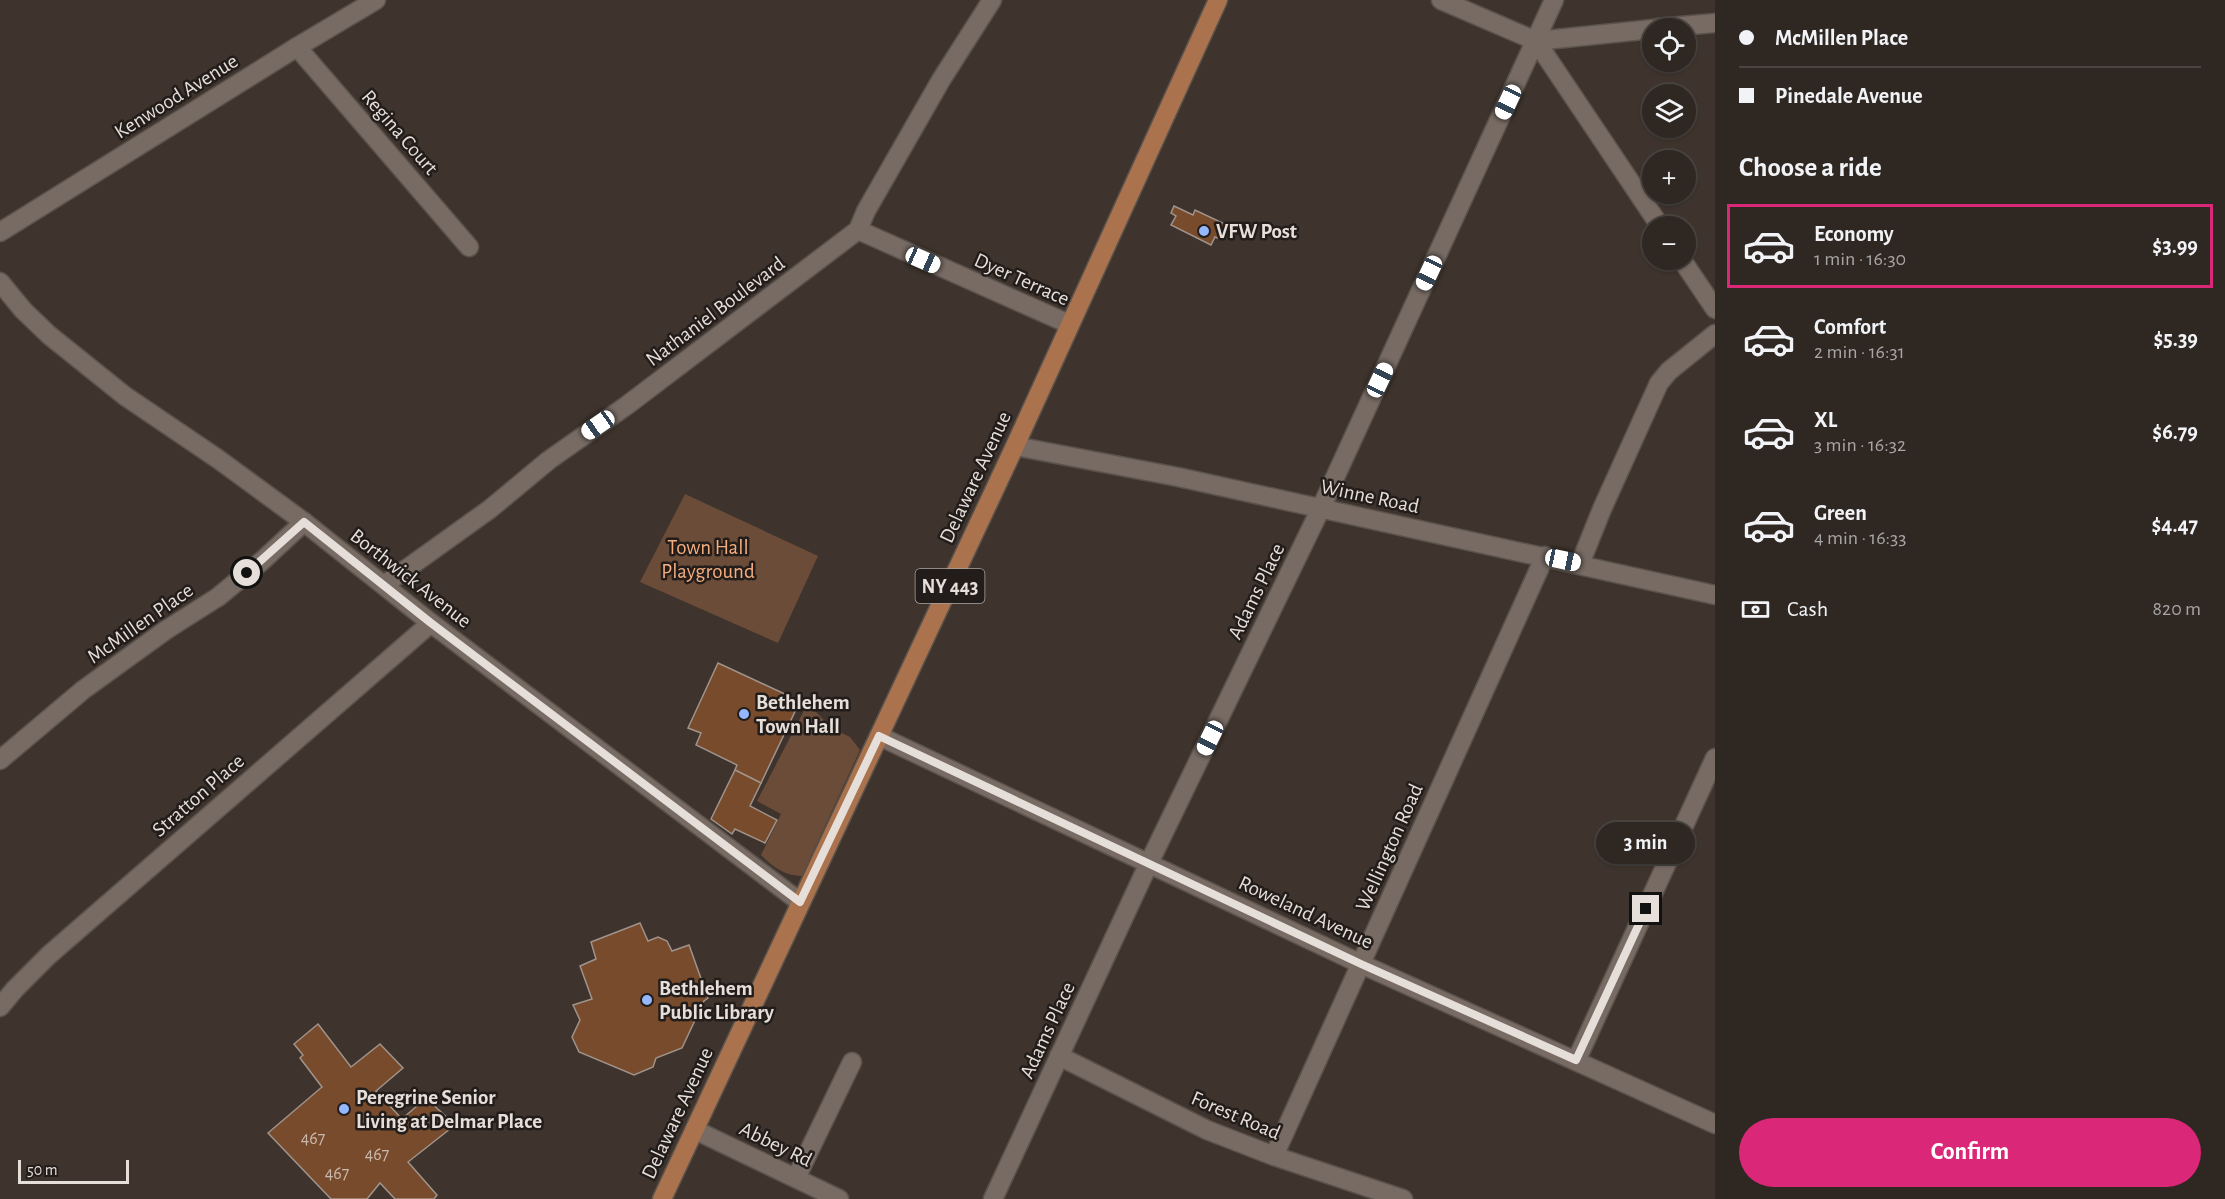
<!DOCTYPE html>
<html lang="en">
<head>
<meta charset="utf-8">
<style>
	:root { --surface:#2e2722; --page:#362f2a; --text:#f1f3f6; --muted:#a7a5a5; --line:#494440; --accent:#db2777 }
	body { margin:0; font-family:"Alegreya Sans",sans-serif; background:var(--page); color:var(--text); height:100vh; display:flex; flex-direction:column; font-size:22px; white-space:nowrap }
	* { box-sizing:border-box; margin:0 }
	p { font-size:20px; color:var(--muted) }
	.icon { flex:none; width:33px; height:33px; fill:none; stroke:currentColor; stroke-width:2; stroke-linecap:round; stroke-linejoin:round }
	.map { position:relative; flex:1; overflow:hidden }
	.panel { display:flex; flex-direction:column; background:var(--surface); width:510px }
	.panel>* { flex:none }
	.guide { display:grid; align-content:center; height:132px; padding:0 24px; background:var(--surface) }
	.fabs { position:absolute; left:1642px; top:18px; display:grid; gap:12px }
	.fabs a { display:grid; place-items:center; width:54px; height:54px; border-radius:50%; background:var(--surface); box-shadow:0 2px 4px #0004,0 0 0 2px var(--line); font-size:30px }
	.scale { position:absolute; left:18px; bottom:15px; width:111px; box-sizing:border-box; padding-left:6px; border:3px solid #e5ded9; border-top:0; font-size:16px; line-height:21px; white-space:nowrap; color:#e5ded9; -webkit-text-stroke:4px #221d1a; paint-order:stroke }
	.end { position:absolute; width:27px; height:27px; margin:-14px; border:8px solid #e5ded9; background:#111; box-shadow:0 0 0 3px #111 }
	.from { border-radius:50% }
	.bubble { position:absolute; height:42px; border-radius:21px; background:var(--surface); box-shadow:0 2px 4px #0004,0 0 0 2px var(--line); font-size:20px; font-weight:700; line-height:42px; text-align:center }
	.car { position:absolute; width:18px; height:36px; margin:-18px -9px; border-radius:8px; box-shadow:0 0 4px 2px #0007; background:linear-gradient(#fff 24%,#345 0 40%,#fff 0 76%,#345 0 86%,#fff 0) }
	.guide b { display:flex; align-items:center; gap:21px; height:57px; font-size:22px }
	.guide b+b { border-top:2px solid var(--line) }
	.guide i { width:15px; height:15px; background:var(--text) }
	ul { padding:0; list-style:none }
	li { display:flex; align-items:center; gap:18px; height:84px; margin:0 12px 9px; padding:0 12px; border:3px solid transparent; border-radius:0px }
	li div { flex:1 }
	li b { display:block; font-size:22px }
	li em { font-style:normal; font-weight:700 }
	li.on { border-color:var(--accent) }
	li>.icon { width:54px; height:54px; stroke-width:1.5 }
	h2 { padding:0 24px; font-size:27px; line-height:72px }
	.pay { display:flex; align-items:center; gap:15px; height:66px; padding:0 24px; font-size:22px }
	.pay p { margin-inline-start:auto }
	.cta { display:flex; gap:12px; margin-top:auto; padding:12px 24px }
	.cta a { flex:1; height:69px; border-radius:36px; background:var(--accent); color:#fff; font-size:24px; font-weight:700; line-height:69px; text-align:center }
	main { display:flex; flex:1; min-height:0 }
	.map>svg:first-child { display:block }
	.green { fill:#6b4c38 }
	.building { fill:#774b2c; stroke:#a0938b; stroke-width:1.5 }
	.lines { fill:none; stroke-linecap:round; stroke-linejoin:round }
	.minor-casing { stroke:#5b524c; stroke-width:21 }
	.secondary-casing { stroke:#5b524c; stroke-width:21 }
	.primary-casing { stroke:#5b524c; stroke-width:21 }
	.minor { stroke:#776b64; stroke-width:18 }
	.secondary { stroke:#776b64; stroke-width:18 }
	.primary { stroke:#aa734d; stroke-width:18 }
	.route { stroke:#e5ded9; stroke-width:8 }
	.poi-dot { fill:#94b7fd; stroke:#221d1a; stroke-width:2 }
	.labels { text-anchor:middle; stroke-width:5; stroke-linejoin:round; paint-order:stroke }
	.number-label { font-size:18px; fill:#cab9ae }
	.shield { fill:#221d1a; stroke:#aaa4a0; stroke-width:1.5 }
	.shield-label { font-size:20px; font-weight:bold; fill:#e5ded9 }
	.street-label { font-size:21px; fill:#e5ded9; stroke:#221d1a }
	.poi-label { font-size:21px; font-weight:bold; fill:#e5ded9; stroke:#221d1a; text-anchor:start }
	.park-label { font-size:21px; fill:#f5ad7e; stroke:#221d1a }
</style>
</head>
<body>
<main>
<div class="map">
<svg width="1715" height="1199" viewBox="0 0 1715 1199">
	<rect width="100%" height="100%" fill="#3e342d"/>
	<!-- green -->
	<g class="green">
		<polygon points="685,494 818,556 778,643 640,582"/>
		<path d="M808,703L831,728L850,737L860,750L802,876C785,876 773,867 761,855L781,814L757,801Z"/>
	</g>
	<!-- building -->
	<g class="building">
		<polygon points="1174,206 1193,215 1195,210 1227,225 1220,239 1215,237 1211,245 1171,225 1176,216 1171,213"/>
		<polygon points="718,663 800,701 761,783 735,770 737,765 696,745 701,733 688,728"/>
		<polygon points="735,770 761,783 750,806 777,820 765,843 735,829 732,834 711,819"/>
		<polygon points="640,923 648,941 658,937 667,941 672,951 689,945 708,998 704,1001 682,1048 656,1058 653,1067 634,1075 579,1052 572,1037 580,1020 573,1005 592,999 580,966 596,959 591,942"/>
		<polygon points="318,1024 351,1067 380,1044 403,1068 376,1091 402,1119 426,1098 455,1125 408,1162 437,1195 434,1199 395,1199 380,1183 367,1199 331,1199 268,1133 322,1087 300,1058 303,1055 294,1044"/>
	</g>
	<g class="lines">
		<!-- minor casing -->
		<g class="minor-casing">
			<g id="minor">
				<polyline points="1441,0 1536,41 1653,29"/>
				<polyline points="1658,28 1715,23"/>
				<polyline points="1536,41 1660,226"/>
				<polyline points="297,47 469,247"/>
				<polyline points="858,230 1069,324"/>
				<polyline points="1682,260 1715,309"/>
				<polyline points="0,282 23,310 49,335 125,396 218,459 304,522 431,623 800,902"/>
				<polyline points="1015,446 1178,477 1715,595"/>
				<polyline points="1580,564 1602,509 1659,383 1669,371 1715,334"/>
				<polyline points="384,585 490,509 549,460 626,406 858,230 866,211 941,80 992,0"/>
				<polyline points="879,736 1361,964 1715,1124"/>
				<polyline points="0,760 83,690 166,630 218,597 262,561 304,522"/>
				<polyline points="0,1007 15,989 49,955 431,623"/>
				<polyline points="1059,1056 1207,1130 1274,1156 1403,1199"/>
				<polyline points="1576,1061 1715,758"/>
				<polyline points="695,1130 839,1199"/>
				<polyline points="1274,1156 1545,556"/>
				<polyline points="796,1178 852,1062"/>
				<polyline points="993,1199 1149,863 1321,508 1554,0"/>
			</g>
		</g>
		<!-- secondary casing -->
		<g class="secondary-casing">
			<polyline id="secondary" points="0,232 297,47 376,0"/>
		</g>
		<!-- primary casing -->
		<g class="primary-casing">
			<polyline id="primary" points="662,1199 1015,446 1218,0"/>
		</g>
		<!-- minor -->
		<use href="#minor" class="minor"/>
		<!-- secondary -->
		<use href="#secondary" class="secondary"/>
		<!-- primary -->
		<use href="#primary" class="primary"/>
	</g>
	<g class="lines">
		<!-- route -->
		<polyline class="route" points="247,573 304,522 431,623 800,902 879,736 1361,964 1576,1060 1646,909"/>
	</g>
	<!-- markers -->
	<g class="poi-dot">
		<circle cx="1204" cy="231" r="6"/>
		<circle cx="744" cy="714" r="6"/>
		<circle cx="647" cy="1000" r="6"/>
		<circle cx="344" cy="1109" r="6"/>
	</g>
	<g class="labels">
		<!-- number labels -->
		<g class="number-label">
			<text x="313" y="1144">467</text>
			<text x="377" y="1160">467</text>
			<text x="337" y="1179">467</text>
		</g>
		<!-- shield labels -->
		<rect class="shield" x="915.5" y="569" width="69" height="34" rx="4.5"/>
		<g class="shield-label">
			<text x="950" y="593">NY 443</text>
		</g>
		<!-- street labels -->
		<g class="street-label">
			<text transform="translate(176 96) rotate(-32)" y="7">Kenwood Avenue</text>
			<text transform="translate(400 132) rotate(49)" y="7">Regina Court</text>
			<text transform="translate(1022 279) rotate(24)" y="7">Dyer Terrace</text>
			<text transform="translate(715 311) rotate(-37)" y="7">Nathaniel Boulevard</text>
			<text transform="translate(975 477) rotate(-65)" y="7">Delaware Avenue</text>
			<text transform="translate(1370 496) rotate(12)" y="7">Winne Road</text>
			<text transform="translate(411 578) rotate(38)" y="7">Borthwick Avenue</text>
			<text transform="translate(1256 591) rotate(-64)" y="7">Adams Place</text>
			<text transform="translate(140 623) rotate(-35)" y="7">McMillen Place</text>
			<text transform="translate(198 795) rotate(-41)" y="7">Stratton Place</text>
			<text transform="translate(1389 847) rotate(-66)" y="7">Wellington Road</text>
			<text transform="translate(1306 912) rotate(25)" y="7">Roweland Avenue</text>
			<text transform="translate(1047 1030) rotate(-65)" y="7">Adams Place</text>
			<text transform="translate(677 1113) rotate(-65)" y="7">Delaware Avenue</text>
			<text transform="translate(1236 1115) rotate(23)" y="7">Forest Road</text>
			<text transform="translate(776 1144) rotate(26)" y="7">Abbey Rd</text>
		</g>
		<!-- poi labels -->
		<g class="poi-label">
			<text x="1216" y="238">VFW Post</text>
			<text x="756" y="709">Bethlehem<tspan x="756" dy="24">Town Hall</tspan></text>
			<text x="659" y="995">Bethlehem<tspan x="659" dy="24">Public Library</tspan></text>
			<text x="356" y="1104">Peregrine Senior<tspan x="356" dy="24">Living at Delmar Place</tspan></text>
		</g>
		<!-- park labels -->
		<g class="park-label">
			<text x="708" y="554">Town Hall<tspan x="708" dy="24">Playground</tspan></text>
		</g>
	</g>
</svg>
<div class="fabs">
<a><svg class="icon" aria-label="locate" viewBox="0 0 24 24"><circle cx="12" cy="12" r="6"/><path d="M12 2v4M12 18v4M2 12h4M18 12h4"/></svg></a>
<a><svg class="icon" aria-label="layers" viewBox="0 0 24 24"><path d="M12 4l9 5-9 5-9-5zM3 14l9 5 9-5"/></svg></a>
<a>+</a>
<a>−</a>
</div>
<div class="scale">50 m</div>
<i class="end from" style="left:247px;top:573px"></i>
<i class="end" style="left:1646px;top:909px"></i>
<div class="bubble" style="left:1596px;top:822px;width:99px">3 min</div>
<i class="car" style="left:1508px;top:102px;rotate:205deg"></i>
<i class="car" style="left:923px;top:260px;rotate:114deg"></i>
<i class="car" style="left:1429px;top:273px;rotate:205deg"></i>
<i class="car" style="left:1380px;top:380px;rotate:25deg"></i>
<i class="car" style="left:598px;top:425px;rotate:235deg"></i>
<i class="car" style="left:1563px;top:560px;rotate:102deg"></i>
<i class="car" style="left:1210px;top:738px;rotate:206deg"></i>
</div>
<section class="panel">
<div class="guide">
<b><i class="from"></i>McMillen Place</b>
<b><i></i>Pinedale Avenue</b>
</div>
<h2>Choose a ride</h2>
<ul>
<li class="on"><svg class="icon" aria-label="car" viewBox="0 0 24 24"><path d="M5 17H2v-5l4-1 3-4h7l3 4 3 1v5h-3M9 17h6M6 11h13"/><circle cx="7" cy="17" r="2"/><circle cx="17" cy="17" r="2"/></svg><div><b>Economy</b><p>1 min · 16:30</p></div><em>$3.99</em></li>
<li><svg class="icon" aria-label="car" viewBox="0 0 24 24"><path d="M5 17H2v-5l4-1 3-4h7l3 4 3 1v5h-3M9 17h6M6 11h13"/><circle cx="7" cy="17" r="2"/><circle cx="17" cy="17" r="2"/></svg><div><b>Comfort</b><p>2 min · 16:31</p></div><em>$5.39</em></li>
<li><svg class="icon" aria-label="car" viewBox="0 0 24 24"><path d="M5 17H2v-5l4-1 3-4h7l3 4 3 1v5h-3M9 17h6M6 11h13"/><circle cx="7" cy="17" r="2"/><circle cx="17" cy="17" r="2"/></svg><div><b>XL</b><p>3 min · 16:32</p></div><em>$6.79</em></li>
<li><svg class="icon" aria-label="car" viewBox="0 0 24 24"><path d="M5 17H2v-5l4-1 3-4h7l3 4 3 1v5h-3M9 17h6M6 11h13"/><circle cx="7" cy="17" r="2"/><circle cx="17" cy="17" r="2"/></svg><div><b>Green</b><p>4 min · 16:33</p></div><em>$4.47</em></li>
</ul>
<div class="pay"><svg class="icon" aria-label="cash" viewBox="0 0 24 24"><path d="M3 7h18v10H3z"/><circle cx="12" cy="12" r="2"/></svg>Cash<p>820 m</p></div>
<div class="cta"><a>Confirm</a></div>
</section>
</main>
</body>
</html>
